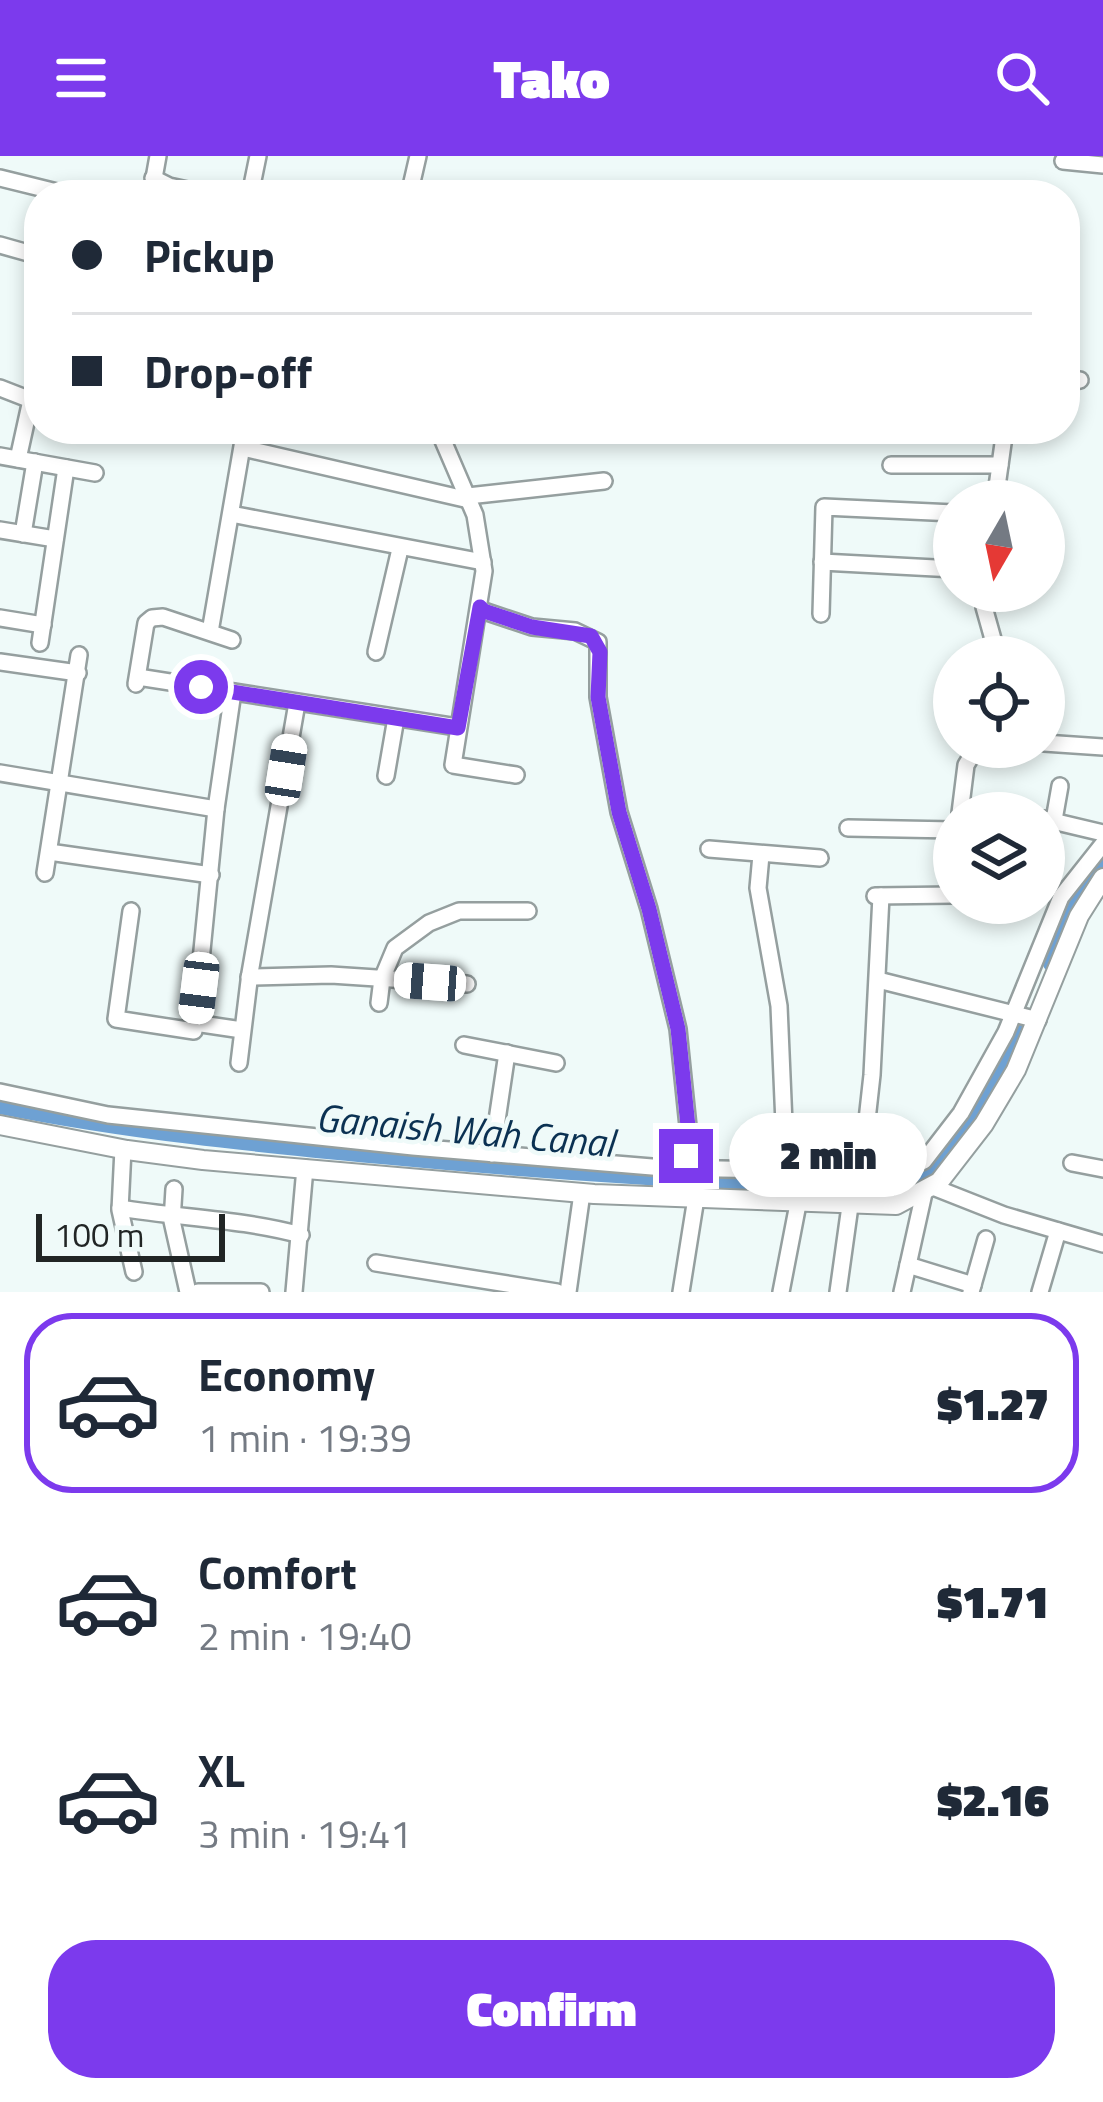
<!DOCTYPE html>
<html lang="en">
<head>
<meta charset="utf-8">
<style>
	:root { --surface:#fff; --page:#f6f6f7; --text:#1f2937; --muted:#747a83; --line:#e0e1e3; --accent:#7c3aed }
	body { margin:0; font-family:"Titillium Web",sans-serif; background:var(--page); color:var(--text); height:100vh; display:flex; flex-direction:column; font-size:45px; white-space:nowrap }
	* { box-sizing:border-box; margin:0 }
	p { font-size:39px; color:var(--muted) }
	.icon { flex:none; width:66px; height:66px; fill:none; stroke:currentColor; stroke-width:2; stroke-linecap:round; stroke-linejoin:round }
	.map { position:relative; height:1136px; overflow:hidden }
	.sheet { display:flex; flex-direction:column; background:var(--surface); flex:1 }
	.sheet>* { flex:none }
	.guide { position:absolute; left:24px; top:24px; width:1056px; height:264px; border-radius:48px; box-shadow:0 6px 18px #0003; display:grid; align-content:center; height:264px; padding:0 48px; background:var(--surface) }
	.needle { width:78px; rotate:189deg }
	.fabs { position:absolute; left:933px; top:324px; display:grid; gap:24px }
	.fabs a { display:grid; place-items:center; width:132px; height:132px; border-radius:50%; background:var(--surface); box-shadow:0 6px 18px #0003; font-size:60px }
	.scale { position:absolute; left:36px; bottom:30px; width:189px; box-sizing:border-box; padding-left:12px; border:6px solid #212525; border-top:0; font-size:33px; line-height:42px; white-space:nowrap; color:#212525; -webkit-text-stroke:9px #effaf9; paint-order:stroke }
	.end { position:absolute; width:54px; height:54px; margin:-27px; border:15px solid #7c3aed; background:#fff; box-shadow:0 0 0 6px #fff }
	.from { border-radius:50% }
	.bubble { position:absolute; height:84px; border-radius:42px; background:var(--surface); box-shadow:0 6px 18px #0003; font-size:39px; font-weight:800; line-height:84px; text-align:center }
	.car { position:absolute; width:36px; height:72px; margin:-36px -18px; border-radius:15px; box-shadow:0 0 9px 3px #0007; background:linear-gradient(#fff 24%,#345 0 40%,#fff 0 76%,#345 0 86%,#fff 0) }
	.guide b { display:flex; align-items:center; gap:42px; height:114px; font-size:45px }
	.guide b+b { border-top:3px solid var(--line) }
	.guide i { width:30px; height:30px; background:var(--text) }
	ul { padding:21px 0 0; list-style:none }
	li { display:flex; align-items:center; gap:36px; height:180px; margin:0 24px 18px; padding:0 24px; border:6px solid transparent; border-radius:48px }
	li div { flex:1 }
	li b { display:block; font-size:45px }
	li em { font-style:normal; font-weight:800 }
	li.on { border-color:var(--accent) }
	li>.icon { width:108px; height:108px; stroke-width:1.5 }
	.action { display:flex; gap:24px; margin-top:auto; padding:24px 48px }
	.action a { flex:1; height:138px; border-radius:48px; background:var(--accent); color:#fff; font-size:48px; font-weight:800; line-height:138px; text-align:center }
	header { display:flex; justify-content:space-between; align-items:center; height:156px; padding:0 48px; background:var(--accent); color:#fff; font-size:54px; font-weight:800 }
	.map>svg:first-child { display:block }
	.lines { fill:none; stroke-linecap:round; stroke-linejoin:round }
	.canal { stroke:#6ea1d3; stroke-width:14 }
	.minor-casing { stroke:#959f9f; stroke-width:20 }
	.tertiary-casing { stroke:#959f9f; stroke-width:22 }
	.minor { stroke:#fff; stroke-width:15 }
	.tertiary { stroke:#fff; stroke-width:18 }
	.route { stroke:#7c3aed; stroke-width:15 }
	.labels { text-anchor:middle; stroke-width:9; stroke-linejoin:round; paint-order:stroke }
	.water-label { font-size:39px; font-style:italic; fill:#0b3152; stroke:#effaf9 }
</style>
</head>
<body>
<header><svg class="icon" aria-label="menu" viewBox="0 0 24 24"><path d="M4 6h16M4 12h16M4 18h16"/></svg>Tako<svg class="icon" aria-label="search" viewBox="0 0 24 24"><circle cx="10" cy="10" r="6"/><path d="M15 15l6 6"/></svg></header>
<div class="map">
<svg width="1103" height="1136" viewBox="0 0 1103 1136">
	<rect width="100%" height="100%" fill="#effaf9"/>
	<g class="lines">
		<!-- canal -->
		<g class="canal">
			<polyline points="1050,808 1072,749 1103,707"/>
			<path d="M0,951C126,976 252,989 381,1001C538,1016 696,1027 855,1031C876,1029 902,1030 921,1020C955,1004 1013,898 1028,862"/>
		</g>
		<!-- minor casing -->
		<g class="minor-casing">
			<g id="minor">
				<polyline points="1063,5 1103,9"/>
				<polyline points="0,22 69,39"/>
				<polyline points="153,22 169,30 211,39"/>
				<polyline points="151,39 158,0"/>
				<polyline points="250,39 258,0"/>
				<polyline points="409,39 418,0"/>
				<polyline points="0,89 39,100"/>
				<polyline points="1065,226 1080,224"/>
				<polyline points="0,232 36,246"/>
				<polyline points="438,273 475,359 484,415 453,609 516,619"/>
				<polyline points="243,292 469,344"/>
				<polyline points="0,300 95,317"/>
				<polyline points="18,303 31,244"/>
				<polyline points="891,309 1000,309"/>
				<polyline points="468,340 604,325"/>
				<polyline points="995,345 1005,273"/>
				<polyline points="231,358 483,406"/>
				<polyline points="0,374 55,383"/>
				<polyline points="23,378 35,306"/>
				<polyline points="822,406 954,413"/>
				<polyline points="984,435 984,451 998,501"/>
				<polyline points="480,451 484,455 532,471 575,475 598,486 598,541 619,656 649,753 678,873 689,980 686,1000 691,1011"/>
				<polyline points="821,458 824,351 954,357"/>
				<polyline points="0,462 43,469"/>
				<polyline points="210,476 245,273"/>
				<polyline points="40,487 66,312"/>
				<polyline points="376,496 400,393"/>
				<polyline points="0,506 78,517"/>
				<polyline points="138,521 457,571"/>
				<polyline points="136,528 146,467 152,462 163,461 232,484"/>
				<polyline points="1044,587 1103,591"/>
				<polyline points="0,617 216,653"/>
				<polyline points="386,620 396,562"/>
				<polyline points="960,657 966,609 977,591"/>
				<polyline points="1044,663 1103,677"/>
				<polyline points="1054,664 1060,630"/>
				<polyline points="848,672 954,674"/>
				<polyline points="709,693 820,702"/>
				<polyline points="49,696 211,719"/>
				<polyline points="761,699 758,732 779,850 786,1015 790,1037 798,1048 781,1136"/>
				<polyline points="45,717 79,499"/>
				<polyline points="875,740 954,739"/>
				<polyline points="131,755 116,863 194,875 216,653 233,536"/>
				<polyline points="249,821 331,819 467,828"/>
				<polyline points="878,824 1038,864"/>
				<polyline points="379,847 382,823 395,792 429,767 459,755 528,755"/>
				<polyline points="195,867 242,874"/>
				<polyline points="464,889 556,907"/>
				<polyline points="239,907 250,817 297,547"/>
				<polyline points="0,936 108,959 413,991 664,1012 900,1016 924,1005 961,957 1006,876 1061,741 1103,688"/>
				<polyline points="123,993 120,1054 134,1116"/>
				<polyline points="492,998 507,897"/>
				<polyline points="1072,1007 1103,1013"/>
				<polyline points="861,1018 872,919 881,740"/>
				<polyline points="933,1031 1004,1059 1103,1088"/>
				<polyline points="174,1033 172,1065 188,1136"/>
				<path d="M120,1052C180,1062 242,1063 301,1079"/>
				<polyline points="376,1107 557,1136"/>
				<polyline points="908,1109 973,1129"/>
				<polyline points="198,1136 261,1136"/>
				<polyline points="294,1136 305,1012"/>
				<polyline points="568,1136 582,1037"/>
				<polyline points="681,1136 696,1042"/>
				<polyline points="838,1136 850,1050"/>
				<polyline points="902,1136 924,1037"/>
				<polyline points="971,1136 986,1083"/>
				<polyline points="1040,1136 1058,1075"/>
			</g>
		</g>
		<!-- tertiary casing -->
		<g class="tertiary-casing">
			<polyline id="tertiary" points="0,969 127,994 203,1004 594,1038 896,1049 939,1026 984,968 1016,914 1079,760 1103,722"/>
		</g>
		<!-- minor -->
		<use href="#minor" class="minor"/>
		<!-- tertiary -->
		<use href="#tertiary" class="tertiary"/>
	</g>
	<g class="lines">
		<!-- route -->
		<polyline class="route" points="201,531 458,572 480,451 484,455 532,471 591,480 600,496 598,541 619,656 649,753 678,873 689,980 686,1000"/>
	</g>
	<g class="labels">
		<!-- water labels -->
		<g class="water-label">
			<text transform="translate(465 974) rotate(5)" y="14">Ganaish Wah Canal</text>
		</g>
	</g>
</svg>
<div class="fabs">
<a><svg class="needle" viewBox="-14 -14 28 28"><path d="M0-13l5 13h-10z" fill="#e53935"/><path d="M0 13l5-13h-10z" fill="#747a83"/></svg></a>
<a><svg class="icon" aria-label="locate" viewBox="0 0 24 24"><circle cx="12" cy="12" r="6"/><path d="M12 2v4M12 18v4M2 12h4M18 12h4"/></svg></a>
<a><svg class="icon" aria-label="layers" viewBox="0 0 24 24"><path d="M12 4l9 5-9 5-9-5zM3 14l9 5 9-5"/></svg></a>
</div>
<div class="scale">100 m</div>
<i class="end from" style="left:201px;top:531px"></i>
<i class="end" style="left:686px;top:1000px"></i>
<div class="bubble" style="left:729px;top:957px;width:198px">2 min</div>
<i class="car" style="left:286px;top:614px;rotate:9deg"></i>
<i class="car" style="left:430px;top:826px;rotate:274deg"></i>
<i class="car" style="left:199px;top:832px;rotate:187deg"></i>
<div class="guide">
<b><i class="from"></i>Pickup</b>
<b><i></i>Drop-off</b>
</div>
</div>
<section class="sheet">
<ul>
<li class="on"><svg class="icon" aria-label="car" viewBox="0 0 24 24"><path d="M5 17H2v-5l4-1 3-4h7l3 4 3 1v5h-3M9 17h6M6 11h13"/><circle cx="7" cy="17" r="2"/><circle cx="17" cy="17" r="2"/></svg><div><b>Economy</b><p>1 min · 19:39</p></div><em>$1.27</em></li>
<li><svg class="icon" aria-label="car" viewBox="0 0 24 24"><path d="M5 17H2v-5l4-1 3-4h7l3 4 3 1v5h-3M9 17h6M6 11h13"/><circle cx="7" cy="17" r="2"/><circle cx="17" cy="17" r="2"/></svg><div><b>Comfort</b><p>2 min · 19:40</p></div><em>$1.71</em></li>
<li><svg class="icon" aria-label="car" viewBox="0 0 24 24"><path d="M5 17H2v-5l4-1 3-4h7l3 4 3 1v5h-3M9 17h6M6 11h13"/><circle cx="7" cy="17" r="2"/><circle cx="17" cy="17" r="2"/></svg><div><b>XL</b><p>3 min · 19:41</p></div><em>$2.16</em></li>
</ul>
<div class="action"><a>Confirm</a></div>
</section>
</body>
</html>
